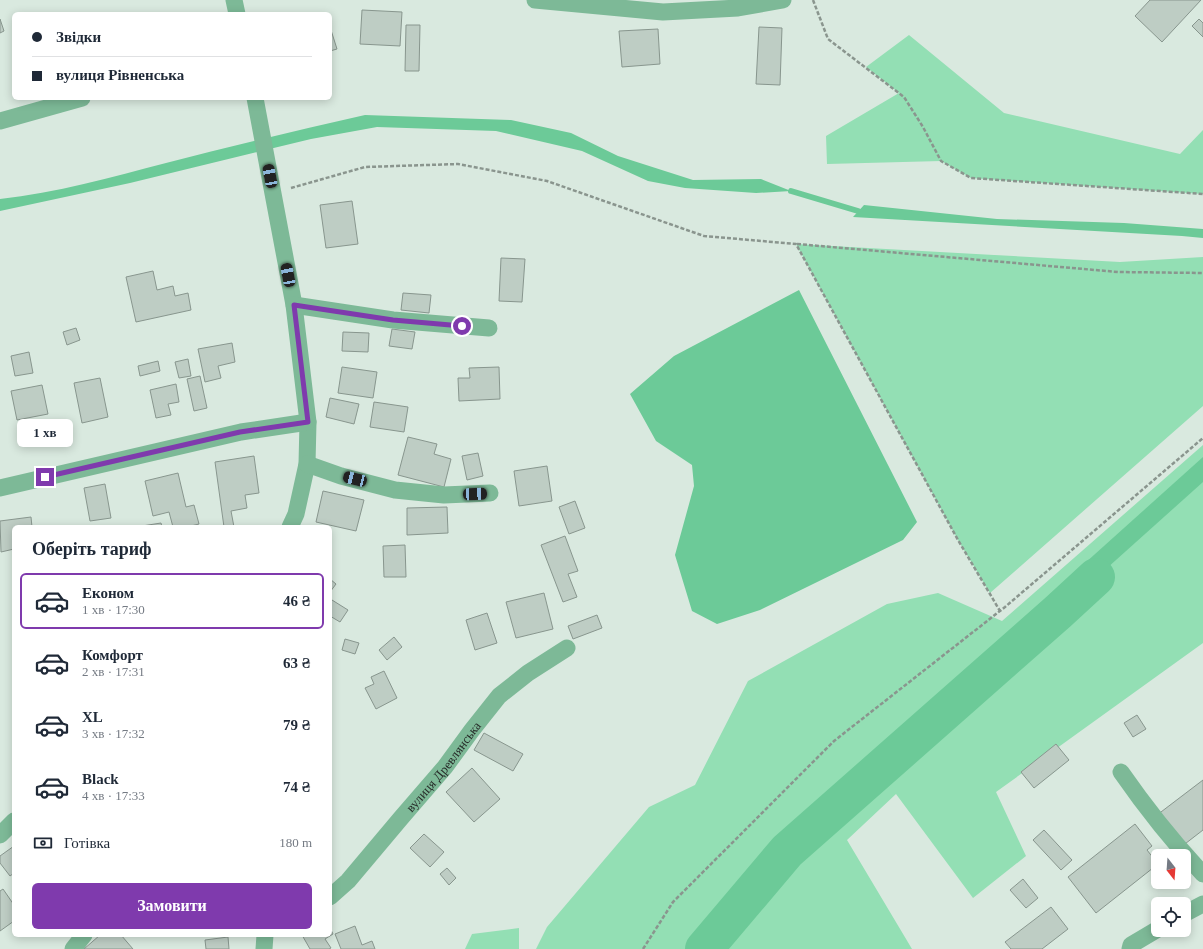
<!DOCTYPE html>
<html lang="uk">
<head>
<meta charset="utf-8">
<style>
	:root { --surface:#fff; --page:#f6f6f7; --text:#1f2937; --muted:#747a83; --line:#e0e1e3; --accent:#7f3aad }
	body { margin:0; font-family:Georgia,serif; background:var(--page); color:var(--text); height:100vh; display:flex; flex-direction:column; font-size:15px; white-space:nowrap }
	* { box-sizing:border-box; margin:0 }
	p { font-size:13px; color:var(--muted) }
	.icon { flex:none; width:22px; height:22px; fill:none; stroke:currentColor; stroke-width:2; stroke-linecap:round; stroke-linejoin:round }
	.map { position:relative; flex:1; overflow:hidden }
	.side { position:absolute; left:12px; top:525px; width:320px; height:412px; display:flex; flex-direction:column; background:var(--surface); border-radius:6px; box-shadow:0 2px 10px #0003 }
	.side>* { flex:none }
	.banner { position:absolute; left:12px; top:12px; width:320px; height:88px; border-radius:6px; box-shadow:0 2px 10px #0003; display:grid; align-content:center; height:88px; padding:0 20px; background:var(--surface) }
	.needle { width:26px; rotate:163deg }
	.controls { position:absolute; left:1151px; top:849px; display:grid; gap:8px }
	.controls a { display:grid; place-items:center; width:40px; height:40px; border-radius:6px; background:var(--surface); box-shadow:0 2px 10px #0003; font-size:20px }
	.end { position:absolute; width:18px; height:18px; margin:-9px; border:5px solid #7f3aad; background:#fff; box-shadow:0 0 0 2px #fff }
	.from { border-radius:50% }
	.bubble { position:absolute; height:28px; border-radius:6px; background:var(--surface); box-shadow:0 2px 10px #0003; font-size:13px; font-weight:700; line-height:28px; text-align:center }
	.car { position:absolute; width:12px; height:24px; margin:-12px -6px; border-radius:5px; box-shadow:0 0 3px 1px #0007; background:linear-gradient(#222 24%,#8ab4d8 0 40%,#222 0 76%,#8ab4d8 0 86%,#222 0) }
	.banner b { display:flex; align-items:center; gap:14px; height:38px; font-size:15px }
	.banner b+b { border-top:1px solid var(--line) }
	.banner i { width:10px; height:10px; background:var(--text) }
	ul { padding:0; list-style:none }
	li { display:flex; align-items:center; gap:12px; height:56px; margin:0 8px 6px; padding:0 12px; border:2px solid transparent; border-radius:6px }
	li div { flex:1 }
	li b { display:block; font-size:15px }
	li em { font-style:normal; font-weight:700 }
	li.active { border-color:var(--accent) }
	li>.icon { width:36px; height:36px; stroke-width:1.5 }
	h2 { padding:0 20px; font-size:18px; line-height:48px }
	.pay { display:flex; align-items:center; gap:10px; height:44px; padding:0 20px; font-size:15px }
	.pay p { margin-inline-start:auto }
	.cta { display:flex; gap:8px; margin-top:auto; padding:8px 20px }
	.cta a { flex:1; height:46px; border-radius:6px; background:var(--accent); color:#fff; font-size:16px; font-weight:700; line-height:46px; text-align:center }
	.map>svg:first-child { display:block }
	.green { fill:#93dfb4 }
	.water { fill:#6cca98 }
	.lines { fill:none; stroke-linecap:round; stroke-linejoin:round }
	.stream { stroke:#6cca98; stroke-width:6 }
	.river { stroke:#6cca98; stroke-width:38 }
	.building { fill:#becdc4; stroke:#88968e }
	.path { stroke:#8a958e; stroke-width:2.5; stroke-dasharray:4 2; stroke-linecap:butt }
	.minor { stroke:#7db997; stroke-width:17 }
	.route { stroke:#7f3aad; stroke-width:5 }
	.labels { text-anchor:middle; stroke-width:3; stroke-linejoin:round; paint-order:stroke }
	.street-label { font-size:13px; fill:#272c29; stroke:#d9e9df }
</style>
</head>
<body>
<div class="map">
<svg width="1203" height="949" viewBox="0 0 1203 949">
	<rect width="100%" height="100%" fill="#d9e9df"/>
	<!-- green -->
	<g class="green">
		<polygon points="909,35 1004,113 1180,154 1203,130 1203,194 971,178 941,161 827,164 826,136 899,93 866,67"/>
		<polygon points="796,244 1120,262 1203,257 1203,406 990,593 958,540"/>
		<polygon points="1203,445 1203,643 996,792 1026,856 973,898 896,794 847,840 912,949 536,949 547,927 649,807 695,785 748,681 887,604 938,593 1002,621"/>
		<polygon points="519,928 519,949 465,949 472,934"/>
	</g>
	<!-- water -->
	<g class="water">
		<path d="M365,115L511,120L571,133L618,156L693,180L761,179L791,191L756,193L685,188L648,181L582,151L496,131L377,127L311,139L130,183L0,211V199C56,193 112,177 166,163C232,146 298,130 365,115Z"/>
		<polygon points="864,205 997,219 1124,223 1203,229 1203,238 1182,236 853,217"/>
		<polygon points="799,290 917,522 903,540 760,610 717,624 692,611 675,555 694,486 692,465 656,441 630,394 674,356"/>
		<polygon points="1203,457 1203,482 1058,612 1035,608"/>
	</g>
	<g class="lines">
		<!-- stream -->
		<polyline class="stream" points="791,191 858,211"/>
		<!-- river -->
		<polyline class="river" points="704,949 787,851 1058,612 1096,577"/>
	</g>
	<!-- building -->
	<g class="building">
		<polygon points="1150,0 1201,0 1162,42 1135,16"/>
		<polygon points="362,10 402,12 400,46 360,44"/>
		<polygon points="0,19 4,31 0,33"/>
		<polygon points="1199,19 1203,23 1203,37 1192,26"/>
		<polygon points="406,25 420,25 419,71 405,71"/>
		<polygon points="330,27 337,49 330,51"/>
		<polygon points="759,27 782,28 780,85 756,84"/>
		<polygon points="658,29 660,64 622,67 619,31"/>
		<polygon points="352,201 358,244 326,248 320,205"/>
		<polygon points="501,258 525,259 522,302 499,301"/>
		<polygon points="153,271 157,290 173,286 175,296 188,293 191,310 136,322 126,277"/>
		<polygon points="403,293 431,295 429,313 401,310"/>
		<polygon points="76,328 80,340 67,345 63,332"/>
		<polygon points="392,329 415,332 412,349 389,346"/>
		<polygon points="343,332 369,333 368,352 342,351"/>
		<polygon points="232,343 235,362 218,366 221,378 205,382 198,349"/>
		<polygon points="29,352 33,373 15,376 11,356"/>
		<polygon points="188,359 191,376 179,378 175,362"/>
		<polygon points="158,361 160,371 140,376 138,366"/>
		<polygon points="342,367 377,372 373,398 338,393"/>
		<polygon points="499,367 500,399 459,401 458,378 470,378 469,368"/>
		<polygon points="200,376 207,408 194,411 187,379"/>
		<polygon points="100,378 108,417 82,423 74,383"/>
		<polygon points="176,384 179,402 168,404 171,415 156,418 150,390"/>
		<polygon points="42,385 48,414 17,420 11,391"/>
		<polygon points="330,398 359,404 354,424 326,417"/>
		<polygon points="374,402 408,407 404,432 370,427"/>
		<polygon points="408,437 437,444 434,454 451,459 444,487 398,475"/>
		<polygon points="478,453 483,476 467,480 462,456"/>
		<polygon points="254,456 259,493 245,495 247,508 231,511 234,527 224,527 215,462"/>
		<polygon points="547,466 552,501 519,506 514,471"/>
		<polygon points="178,473 186,507 194,505 199,524 187,527 173,527 169,512 153,516 145,481"/>
		<polygon points="105,484 111,518 90,521 84,488"/>
		<polygon points="323,491 364,500 356,531 316,522"/>
		<polygon points="575,501 585,528 569,534 559,507"/>
		<polygon points="447,507 448,533 407,535 407,508"/>
		<polygon points="31,517 32,527 14,527 14,549 1,552 0,521"/>
		<polygon points="161,523 162,527 142,527 142,526"/>
		<polygon points="565,536 578,571 568,574 577,597 563,602 541,545"/>
		<polygon points="405,545 406,577 384,577 383,546"/>
		<polygon points="330,579 336,584 330,592"/>
		<polygon points="544,593 553,629 516,638 506,602"/>
		<polygon points="332,600 348,610 340,622 330,616 330,604"/>
		<polygon points="487,613 497,643 475,650 466,620"/>
		<polygon points="597,615 602,628 573,639 568,626"/>
		<polygon points="394,637 402,647 387,660 379,650"/>
		<polygon points="345,639 359,643 355,654 342,650"/>
		<polygon points="384,671 397,698 376,709 365,688 374,684 371,677"/>
		<polygon points="1137,715 1146,729 1133,737 1124,723"/>
		<polygon points="484,733 523,754 513,771 474,750"/>
		<polygon points="1056,744 1069,760 1034,788 1021,772"/>
		<polygon points="472,768 500,799 474,822 446,792"/>
		<polygon points="1203,780 1203,830 1181,847 1157,815"/>
		<polygon points="1135,824 1152,846 1147,850 1158,864 1096,913 1068,877"/>
		<polygon points="1044,830 1072,860 1061,870 1033,840"/>
		<polygon points="424,834 444,852 430,867 410,848"/>
		<polygon points="14,846 14,873 10,876 0,863 0,856"/>
		<polygon points="447,868 456,878 449,885 440,874"/>
		<polygon points="1023,879 1038,898 1026,908 1010,890"/>
		<polygon points="3,889 14,905 14,921 0,931 0,891"/>
		<polygon points="1051,907 1068,929 1042,949 1011,949 1005,942"/>
		<polygon points="355,926 362,945 372,941 375,949 341,949 335,934"/>
		<polygon points="330,928 333,934 325,939 331,948 329,949 310,949 302,935 330,935"/>
		<polygon points="100,935 121,935 133,949 84,949"/>
		<polygon points="228,937 229,949 206,949 205,940"/>
	</g>
	<g class="lines">
		<!-- path -->
		<g class="path">
			<polyline points="813,0 828,39 904,97 923,127 941,161 971,178 1203,194"/>
			<polyline points="291,188 365,167 458,164 547,181 704,236 796,244 958,540 1000,611"/>
			<polyline points="797,244 1118,272 1203,273"/>
			<polyline points="643,949 673,902 834,741 1005,607 1203,438"/>
		</g>
		<!-- minor -->
		<g class="minor">
			<polyline points="234,0 237,14"/>
			<polyline points="535,0 663,12 738,8 783,0"/>
			<polyline points="255,98 294,305 308,422 307,464 296,514 290,527"/>
			<polyline points="0,121 82,98"/>
			<polyline points="294,305 393,320 489,328"/>
			<polyline points="307,464 341,476 395,490 444,495 490,493"/>
			<polyline points="0,488 241,432 308,422"/>
			<path d="M1121,772C1146,808 1173,842 1203,874"/>
			<polyline points="0,835 14,821"/>
			<path id="s1" d="M330,897L348,881L401,818L445,767L472,730L499,696L528,673L567,648"/>
			<polyline points="1184,914 1203,904"/>
			<polyline points="73,949 84,935"/>
			<polyline points="264,949 265,935"/>
			<polyline points="1130,949 1131,945 1158,929"/>
		</g>
	</g>
	<g class="lines">
		<!-- route -->
		<polyline class="route" points="45,477 240,432 308,422 294,305 393,320 462,326"/>
	</g>
	<g class="labels">
		<!-- street labels -->
		<g class="street-label">
			<text dy="5" stroke="none"><textPath href="#s1" startOffset="173">вулиця Древлянська</textPath></text>
		</g>
	</g>
</svg>
<div class="controls">
<a><svg class="needle" viewBox="-14 -14 28 28"><path d="M0-13l5 13h-10z" fill="#e53935"/><path d="M0 13l5-13h-10z" fill="#747a83"/></svg></a>
<a><svg class="icon" aria-label="locate" viewBox="0 0 24 24"><circle cx="12" cy="12" r="6"/><path d="M12 2v4M12 18v4M2 12h4M18 12h4"/></svg></a>
</div>
<i class="end from" style="left:462px;top:326px"></i>
<i class="end" style="left:45px;top:477px"></i>
<div class="bubble" style="left:17px;top:419px;width:56px">1 хв</div>
<i class="car" style="left:270px;top:176px;rotate:349deg"></i>
<i class="car" style="left:288px;top:275px;rotate:349deg"></i>
<i class="car" style="left:355px;top:479px;rotate:284deg"></i>
<i class="car" style="left:475px;top:494px;rotate:88deg"></i>
<div class="banner">
<b><i class="from"></i>Звідки</b>
<b><i></i>вулиця Рівненська</b>
</div>
<section class="side">
<h2>Оберіть тариф</h2>
<ul>
<li class="active"><svg class="icon" aria-label="car" viewBox="0 0 24 24"><path d="M5 17H2v-5l4-1 3-4h7l3 4 3 1v5h-3M9 17h6M6 11h13"/><circle cx="7" cy="17" r="2"/><circle cx="17" cy="17" r="2"/></svg><div><b>Економ</b><p>1 хв · 17:30</p></div><em>46 ₴</em></li>
<li><svg class="icon" aria-label="car" viewBox="0 0 24 24"><path d="M5 17H2v-5l4-1 3-4h7l3 4 3 1v5h-3M9 17h6M6 11h13"/><circle cx="7" cy="17" r="2"/><circle cx="17" cy="17" r="2"/></svg><div><b>Комфорт</b><p>2 хв · 17:31</p></div><em>63 ₴</em></li>
<li><svg class="icon" aria-label="car" viewBox="0 0 24 24"><path d="M5 17H2v-5l4-1 3-4h7l3 4 3 1v5h-3M9 17h6M6 11h13"/><circle cx="7" cy="17" r="2"/><circle cx="17" cy="17" r="2"/></svg><div><b>XL</b><p>3 хв · 17:32</p></div><em>79 ₴</em></li>
<li><svg class="icon" aria-label="car" viewBox="0 0 24 24"><path d="M5 17H2v-5l4-1 3-4h7l3 4 3 1v5h-3M9 17h6M6 11h13"/><circle cx="7" cy="17" r="2"/><circle cx="17" cy="17" r="2"/></svg><div><b>Black</b><p>4 хв · 17:33</p></div><em>74 ₴</em></li>
</ul>
<div class="pay"><svg class="icon" aria-label="cash" viewBox="0 0 24 24"><path d="M3 7h18v10H3z"/><circle cx="12" cy="12" r="2"/></svg>Готівка<p>180 m</p></div>
<div class="cta"><a>Замовити</a></div>
</section>
</div>
</body>
</html>
